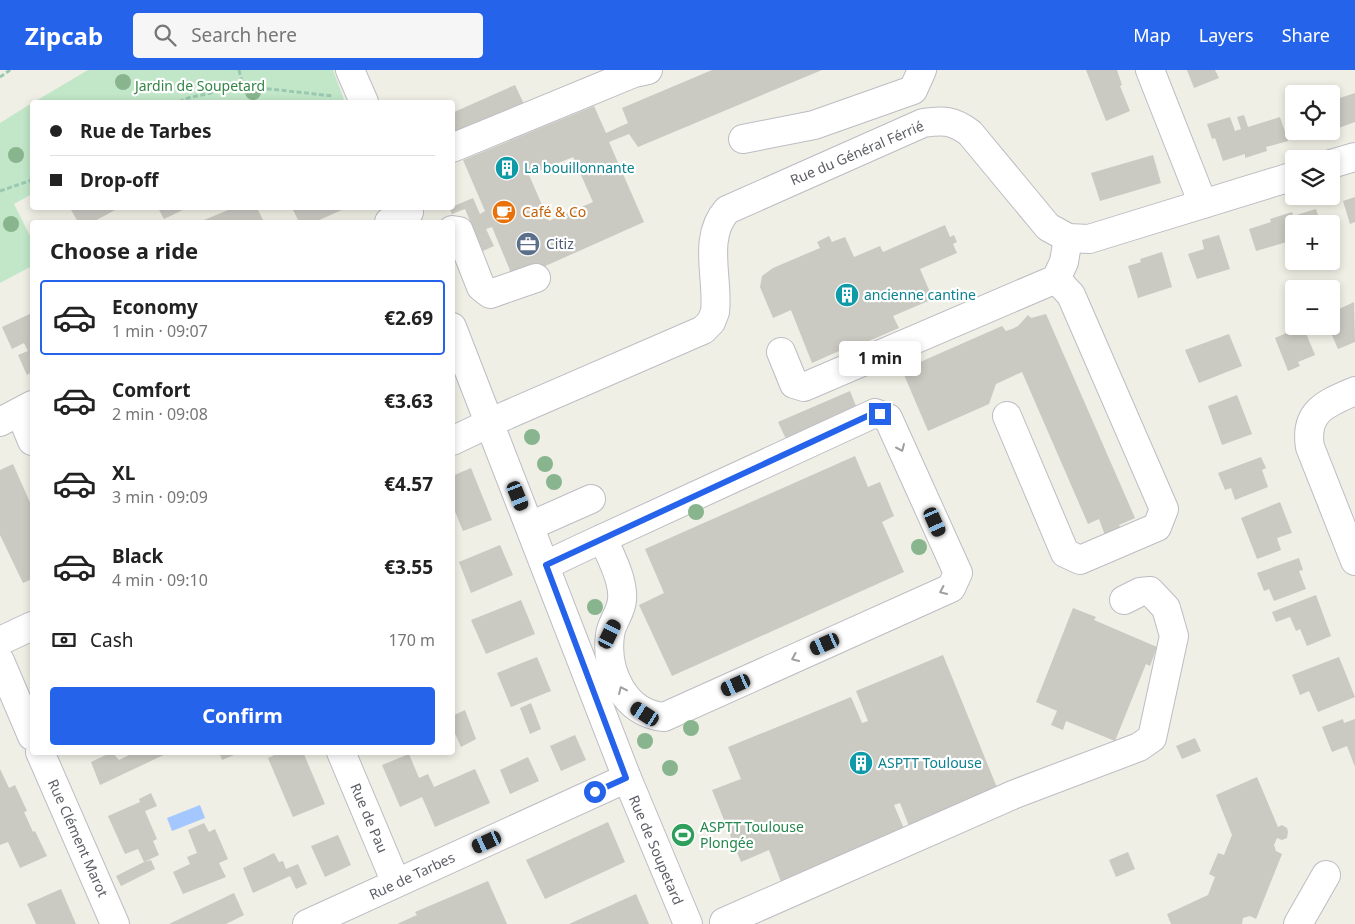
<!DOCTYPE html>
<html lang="en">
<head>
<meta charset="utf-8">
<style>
	:root { --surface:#fff; --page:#f6f6f6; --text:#222; --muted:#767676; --line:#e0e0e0; --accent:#2563eb }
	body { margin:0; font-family:"Noto Sans",sans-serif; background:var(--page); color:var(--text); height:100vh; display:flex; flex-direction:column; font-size:19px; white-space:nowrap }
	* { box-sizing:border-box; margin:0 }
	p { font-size:16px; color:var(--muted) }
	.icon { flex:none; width:28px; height:28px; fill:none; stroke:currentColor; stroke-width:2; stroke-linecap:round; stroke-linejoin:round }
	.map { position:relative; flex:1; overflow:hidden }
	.sheet { position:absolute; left:30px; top:150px; width:425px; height:535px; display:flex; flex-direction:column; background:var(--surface); border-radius:5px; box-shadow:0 2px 8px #0003 }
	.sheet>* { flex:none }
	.guide { position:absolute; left:30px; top:30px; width:425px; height:110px; border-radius:5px; box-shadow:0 2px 8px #0003; display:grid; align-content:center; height:110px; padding:0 20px; background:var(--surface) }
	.fabs { position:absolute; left:1285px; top:15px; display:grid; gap:10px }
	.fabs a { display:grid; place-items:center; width:55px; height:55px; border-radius:5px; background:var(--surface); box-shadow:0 2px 8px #0003; font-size:25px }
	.end { position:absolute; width:22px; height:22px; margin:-11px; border:6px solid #2563eb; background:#fff; box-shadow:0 0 0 2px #fff }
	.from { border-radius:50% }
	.bubble { position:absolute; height:35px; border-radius:5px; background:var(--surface); box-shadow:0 2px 8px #0003; font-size:16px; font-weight:700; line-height:35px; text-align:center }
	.car { position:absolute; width:15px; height:30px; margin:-15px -8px; border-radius:6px; box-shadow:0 0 4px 1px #0007; background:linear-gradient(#222 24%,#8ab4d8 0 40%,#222 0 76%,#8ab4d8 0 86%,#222 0) }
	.guide b { display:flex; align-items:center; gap:18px; height:48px; font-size:19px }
	.guide b+b { border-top:1px solid var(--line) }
	.guide i { width:12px; height:12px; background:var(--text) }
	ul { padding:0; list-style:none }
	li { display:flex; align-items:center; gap:15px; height:75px; margin:0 10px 8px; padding:0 10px; border:2px solid transparent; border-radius:5px }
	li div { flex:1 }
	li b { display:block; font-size:19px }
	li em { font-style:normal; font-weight:700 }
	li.active { border-color:var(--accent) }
	li>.icon { width:45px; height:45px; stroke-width:1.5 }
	h2 { padding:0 20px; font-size:22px; line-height:60px }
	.pay { display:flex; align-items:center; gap:12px; height:55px; padding:0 20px; font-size:19px }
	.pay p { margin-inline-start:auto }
	.action { display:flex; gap:10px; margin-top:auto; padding:10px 20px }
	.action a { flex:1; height:58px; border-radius:5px; background:var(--accent); color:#fff; font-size:20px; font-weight:700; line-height:58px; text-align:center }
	header { display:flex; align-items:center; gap:30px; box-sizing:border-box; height:70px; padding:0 25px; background:var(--accent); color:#fff }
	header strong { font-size:24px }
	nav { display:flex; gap:28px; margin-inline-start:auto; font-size:18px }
	.search { width:350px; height:45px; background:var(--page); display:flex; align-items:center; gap:12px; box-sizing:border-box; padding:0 18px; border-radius:5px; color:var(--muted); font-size:19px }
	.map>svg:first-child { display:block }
	.green { fill:#c1e7c8 }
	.water { fill:#a5c7ff }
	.building { fill:#cac9c2; fill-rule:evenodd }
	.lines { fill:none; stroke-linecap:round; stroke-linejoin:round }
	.minor-casing { stroke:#bcbdc4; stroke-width:30 }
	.path { stroke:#9ac8b0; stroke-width:3; stroke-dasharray:5 2.5; stroke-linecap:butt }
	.minor { stroke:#fff; stroke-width:28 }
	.tree { fill:#88b58e }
	.oneway { stroke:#9e9fa3 }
	.route { stroke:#2563eb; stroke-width:6 }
	.labels { text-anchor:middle; stroke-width:4.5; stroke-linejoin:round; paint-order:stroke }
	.park-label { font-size:14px; fill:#348547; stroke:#fff }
	.street-label { font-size:14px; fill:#5d5f66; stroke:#fff }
	.culture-label { font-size:14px; fill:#0d838f; stroke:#fff; text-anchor:start }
	.food-label { font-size:14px; fill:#c56008; stroke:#fff; text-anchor:start }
	.service-label { font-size:14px; fill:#4e5e75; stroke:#fff; text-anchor:start }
	.leisure-label { font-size:14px; fill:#27864d; stroke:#fff; text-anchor:start }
</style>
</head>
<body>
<header>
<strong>Zipcab</strong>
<div class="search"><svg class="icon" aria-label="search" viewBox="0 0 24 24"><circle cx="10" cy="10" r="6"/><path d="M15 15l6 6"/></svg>Search here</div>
<nav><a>Map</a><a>Layers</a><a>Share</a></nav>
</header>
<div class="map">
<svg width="1355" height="854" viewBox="0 0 1355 854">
	<rect width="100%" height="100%" fill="#efefe5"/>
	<!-- green -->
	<g class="green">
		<polygon points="88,0 333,0 345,32 34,32"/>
		<polygon points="32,33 32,124 14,134 32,170 32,196 0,213 0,53"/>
	</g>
	<!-- water -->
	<polygon class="water" points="200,735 205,748 172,761 167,748"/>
	<!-- building -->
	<g class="building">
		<path d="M712,0H822L638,77L629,64L609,72L644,152L514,210L492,157L486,159L494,176L483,181L465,139L452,144L449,138L473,128L480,144L485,141L463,90L594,36L606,63L628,53L622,38ZM573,87L593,132L549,151L529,105Z"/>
		<polygon points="1086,0 1117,0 1122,15 1120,16 1130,41 1106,51"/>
		<polygon points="1187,0 1215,0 1219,8 1194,18"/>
		<polygon points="515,15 524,34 452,64 452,43"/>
		<polygon points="1355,23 1355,52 1333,60 1331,31"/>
		<polygon points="1244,45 1248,57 1280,47 1288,71 1266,77 1267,81 1245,88 1245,84 1223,91 1215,68 1212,69 1207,54 1230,47 1235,61 1241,59 1237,47"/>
		<polygon points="1153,85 1161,113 1100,131 1091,103"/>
		<polygon points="1355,127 1355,152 1350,154 1343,131"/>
		<polygon points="70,138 114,138 115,140 93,152 78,152"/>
		<polygon points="158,138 187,138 164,149"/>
		<polygon points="233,138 257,138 264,152 205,152 204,150"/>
		<polygon points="292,138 346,138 315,152 299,152"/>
		<polygon points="1316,139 1321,154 1294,154 1294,183 1290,171 1256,181 1249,159 1271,152 1270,149 1292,142 1293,146"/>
		<polygon points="945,155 950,167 954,165 957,172 953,174 957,183 920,199 933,229 893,246 899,258 841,283 839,281 812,293 791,240 773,248 760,217 762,206 773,198 820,178 817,172 829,166 832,172 845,167 854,187 880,176 883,182"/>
		<polygon points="1219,165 1230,199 1197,209 1188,184 1204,179 1202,170"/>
		<polygon points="1162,182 1172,217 1138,228 1128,196 1141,192 1140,189"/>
		<polygon points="1354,232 1355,272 1338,279 1328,256 1331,256 1331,248 1339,245 1337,240"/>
		<polygon points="32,243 32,302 27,305 18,285 28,281 24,273 12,279 2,257"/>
		<polygon points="1046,244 1135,448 1119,455 1122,461 1106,468 1099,449 1088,454 1022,302 996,314 989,334 928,361 902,300 1002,256 1006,261 1012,259 1018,256 1028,245 1031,248"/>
		<polygon points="1294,256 1303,256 1315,285 1298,292 1300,296 1288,301 1275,268 1291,261 1290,257"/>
		<polygon points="1229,264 1242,296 1199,313 1185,280"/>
		<polygon points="850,321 858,341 787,371 778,352"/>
		<polygon points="1237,325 1252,364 1222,375 1208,336"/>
		<polygon points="855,386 868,417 880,412 894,446 882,452 904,502 672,606 639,535 664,523 645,479"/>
		<polygon points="1261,387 1266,398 1262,400 1268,417 1235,430 1231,418 1225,420 1218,403"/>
		<polygon points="13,394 32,437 32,509 23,513 0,465 0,400"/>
		<polygon points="471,398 492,450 463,461 452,434 452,406"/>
		<polygon points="1280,432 1292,463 1277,468 1281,480 1257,489 1241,448"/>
		<polygon points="500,475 513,505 471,523 459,492"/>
		<polygon points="1299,488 1303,500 1299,501 1306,519 1274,531 1269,519 1264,521 1257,503"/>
		<polygon points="1316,525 1331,566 1307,576 1300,559 1296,561 1290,547 1276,552 1272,542"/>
		<polygon points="521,530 535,564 486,584 471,550"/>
		<polygon points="1073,538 1096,547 1094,550 1157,577 1150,596 1146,594 1115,671 1066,651 1063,660 1051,655 1057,641 1036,632"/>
		<polygon points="943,585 998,720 909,756 900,733 894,735 905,761 781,812 769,780 741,792 712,720 741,709 728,677 851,627 862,653 868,651 856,621"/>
		<polygon points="537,587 551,621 511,637 497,603"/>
		<polygon points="1339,587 1355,627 1318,642 1309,621 1300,625 1292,605"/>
		<polygon points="531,633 541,659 530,664 520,638"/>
		<polygon points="465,640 476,669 461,677 452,657 452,646"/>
		<polygon points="1343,649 1344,653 1355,649 1355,697 1347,676 1332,682 1322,657"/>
		<polygon points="575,665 586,690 561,701 550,676"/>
		<polygon points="1195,668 1201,681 1182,689 1176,676"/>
		<polygon points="112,682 119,690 135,682 170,682 100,715 91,692"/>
		<polygon points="219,682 239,682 239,683 222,690"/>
		<polygon points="281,682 303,682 325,734 293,747 268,688"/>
		<polygon points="409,684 419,708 428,704 434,717 475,699 490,733 435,757 422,727 400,737 382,695"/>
		<polygon points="528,687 539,711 510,724 500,700"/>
		<polygon points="0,699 9,718 15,715 27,741 24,742 33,762 35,761 47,786 20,798 8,772 0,775"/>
		<polygon points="1257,707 1278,757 1282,755 1287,758 1288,762 1287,768 1282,770 1277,768 1274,775 1276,781 1282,784 1256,849 1250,846 1243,848 1242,854 1171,854 1167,844 1208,825 1215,807 1209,804 1218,783 1224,785 1232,765 1216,725"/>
		<polygon points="151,723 157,736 145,741 157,769 153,771 159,785 144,792 151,790 155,799 121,816 116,806 144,792 138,779 125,784 108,746 140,732 139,729"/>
		<polygon points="608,752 625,792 545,829 526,790"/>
		<polygon points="204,753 209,762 215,759 228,789 219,793 226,807 183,824 173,802 190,794 187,787 197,783 188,760"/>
		<polygon points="338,765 351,795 325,807 311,776"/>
		<polygon points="1128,782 1135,799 1116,807 1109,790"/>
		<polygon points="274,783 279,792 283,791 286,799 298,794 307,814 296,819 290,806 253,823 243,798"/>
		<polygon points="488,811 507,854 397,854 417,845 415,842"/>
		<polygon points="61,819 76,854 36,854 27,834"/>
		<polygon points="234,823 244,845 226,854 169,854"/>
		<polygon points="636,824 649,854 569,854"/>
	</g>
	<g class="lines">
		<!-- minor casing -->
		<g class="minor-casing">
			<g id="minor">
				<polyline points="350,0 364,32"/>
				<polyline points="1150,0 1203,134"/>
				<polyline points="743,69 814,55 913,20 922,0"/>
				<polyline points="452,78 634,3 648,0"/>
				<polyline points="1331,94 1355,87"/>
				<polyline points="389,152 409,142"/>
				<polyline points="452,160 459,161 481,217 490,224 536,208"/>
				<polyline points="452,257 627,708 688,854"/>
				<polyline points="781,282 794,314 804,317 1056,209 1064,192 1068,168"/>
				<path d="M1355,321C1327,333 1304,341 1310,377L1355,491"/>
				<polyline points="20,342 32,371"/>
				<polyline points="1007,346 1065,483 1080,490 1157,457 1164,439 1071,225 1056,209"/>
				<polyline points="0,352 32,335"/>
				<path d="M452,371L507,345L703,260L711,252L715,242C719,209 702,168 727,140L923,53C943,50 953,50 970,63L1048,157L1068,168L1089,169L1294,106"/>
				<polyline points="530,456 591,429"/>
				<path d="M546,495L584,477L875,343L888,348L958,503L951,518L664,647C625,644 605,602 610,565C611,553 621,543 622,530C624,510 610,486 603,468"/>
				<polyline points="0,571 32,556"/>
				<polyline points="0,591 32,666"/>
				<polyline points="40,682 115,854"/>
				<polyline points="341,682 396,813"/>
				<polyline points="724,852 1015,724 1139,677 1152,668 1174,566 1166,538 1150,521 1140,522 1124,530"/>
				<polyline points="307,854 627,708"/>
				<polyline points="1298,854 1326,805"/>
			</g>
		</g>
		<!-- path -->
		<g class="path">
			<polyline points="239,0 243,16"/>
			<polyline points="0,7 10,0"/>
			<polyline points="179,32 188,28 243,16 333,26"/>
			<polyline points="0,121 32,110"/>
		</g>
		<!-- minor -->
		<use href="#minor" class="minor"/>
	</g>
	<!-- trees -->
	<g class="tree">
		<circle cx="123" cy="12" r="8"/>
		<circle cx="253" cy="22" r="8"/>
		<circle cx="16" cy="85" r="8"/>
		<circle cx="11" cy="154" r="8"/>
		<circle cx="532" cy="367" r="8"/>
		<circle cx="545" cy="394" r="8"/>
		<circle cx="554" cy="412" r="8"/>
		<circle cx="696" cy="442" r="8"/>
		<circle cx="919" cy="477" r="8"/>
		<circle cx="595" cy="537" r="8"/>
		<circle cx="691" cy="658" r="8"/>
		<circle cx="645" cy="671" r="8"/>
		<circle cx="670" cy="698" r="8"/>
	</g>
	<!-- one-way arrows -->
	<defs><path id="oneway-chevron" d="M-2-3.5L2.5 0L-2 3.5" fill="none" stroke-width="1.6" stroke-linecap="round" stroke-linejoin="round" transform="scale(1.25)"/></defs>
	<g class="oneway">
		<use href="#oneway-chevron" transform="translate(901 378) rotate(66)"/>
		<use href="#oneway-chevron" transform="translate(943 521) rotate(155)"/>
		<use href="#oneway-chevron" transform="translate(795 588) rotate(156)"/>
		<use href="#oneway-chevron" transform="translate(622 620) rotate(-115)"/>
	</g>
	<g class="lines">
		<!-- route -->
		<polyline class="route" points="595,722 626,708 546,495 874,343 880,344"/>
	</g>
	<!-- icons -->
	<defs>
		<g id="building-disc" transform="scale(1.25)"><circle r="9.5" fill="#0f9aa8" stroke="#fff"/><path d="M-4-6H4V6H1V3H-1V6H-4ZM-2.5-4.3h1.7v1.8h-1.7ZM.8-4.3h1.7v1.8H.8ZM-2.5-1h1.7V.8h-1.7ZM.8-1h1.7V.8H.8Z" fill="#fff"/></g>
		<g id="cafe-disc" transform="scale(1.25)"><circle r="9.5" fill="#e8710a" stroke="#fff"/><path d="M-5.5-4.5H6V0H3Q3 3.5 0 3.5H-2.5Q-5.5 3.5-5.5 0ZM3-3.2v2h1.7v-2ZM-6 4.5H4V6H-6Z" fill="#fff"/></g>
		<g id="office-disc" transform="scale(1.25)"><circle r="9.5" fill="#5c6f8a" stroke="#fff"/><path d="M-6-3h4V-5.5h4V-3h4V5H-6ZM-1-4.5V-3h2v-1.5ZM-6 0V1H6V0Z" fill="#fff"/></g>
		<g id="stadium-disc" transform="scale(1.25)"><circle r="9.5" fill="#2e9e5b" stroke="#fff"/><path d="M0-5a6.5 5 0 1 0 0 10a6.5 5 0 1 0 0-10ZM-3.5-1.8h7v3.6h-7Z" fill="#fff"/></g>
	</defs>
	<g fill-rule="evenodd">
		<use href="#building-disc" x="507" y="98"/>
		<use href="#cafe-disc" x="504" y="142"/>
		<use href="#office-disc" x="528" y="174"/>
		<use href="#building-disc" x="847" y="225"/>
		<use href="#building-disc" x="861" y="693"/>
		<use href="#stadium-disc" x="683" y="765"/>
	</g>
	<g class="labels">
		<!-- park labels -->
		<g class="park-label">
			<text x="200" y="21">Jardin de Soupetard</text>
		</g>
		<!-- street labels -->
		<g class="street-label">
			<text transform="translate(857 83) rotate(-23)" y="5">Rue du Général Férrié</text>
			<text transform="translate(369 748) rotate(67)" y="5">Rue de Pau</text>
			<text transform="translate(78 768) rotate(66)" y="5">Rue Clément Marot</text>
			<text transform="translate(656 780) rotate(67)" y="5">Rue de Soupetard</text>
			<text transform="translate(412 806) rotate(-25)" y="5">Rue de Tarbes</text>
		</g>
		<!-- culture labels -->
		<g class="culture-label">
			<text x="524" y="103">La bouillonnante</text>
			<text x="864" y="230">ancienne cantine</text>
			<text x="878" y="698">ASPTT Toulouse</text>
		</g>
		<!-- food labels -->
		<g class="food-label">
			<text x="522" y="147">Café &amp; Co</text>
		</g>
		<!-- service labels -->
		<g class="service-label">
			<text x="546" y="179">Citiz</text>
		</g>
		<!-- leisure labels -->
		<g class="leisure-label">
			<text x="700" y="762">ASPTT Toulouse<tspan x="700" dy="16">Plongée</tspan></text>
		</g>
	</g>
</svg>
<div class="fabs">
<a><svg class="icon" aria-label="locate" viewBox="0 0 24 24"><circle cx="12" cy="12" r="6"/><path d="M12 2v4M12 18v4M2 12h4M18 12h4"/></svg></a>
<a><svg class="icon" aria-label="layers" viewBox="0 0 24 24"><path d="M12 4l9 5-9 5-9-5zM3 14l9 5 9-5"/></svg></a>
<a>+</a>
<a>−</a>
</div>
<i class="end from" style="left:595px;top:722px"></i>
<i class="end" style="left:880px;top:344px"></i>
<div class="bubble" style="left:839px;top:271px;width:82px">1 min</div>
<i class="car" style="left:518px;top:426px;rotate:158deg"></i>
<i class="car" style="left:935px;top:452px;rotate:156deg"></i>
<i class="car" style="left:610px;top:564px;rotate:26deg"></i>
<i class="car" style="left:825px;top:574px;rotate:246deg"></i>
<i class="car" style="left:736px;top:615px;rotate:246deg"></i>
<i class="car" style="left:645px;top:644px;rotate:303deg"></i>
<i class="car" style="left:487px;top:772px;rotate:245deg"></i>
<div class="guide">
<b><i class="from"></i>Rue de Tarbes</b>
<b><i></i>Drop-off</b>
</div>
<section class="sheet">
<h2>Choose a ride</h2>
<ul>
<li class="active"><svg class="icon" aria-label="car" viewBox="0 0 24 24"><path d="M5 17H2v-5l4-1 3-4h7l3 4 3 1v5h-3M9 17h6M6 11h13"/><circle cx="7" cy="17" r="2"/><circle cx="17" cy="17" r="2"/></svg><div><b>Economy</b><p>1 min · 09:07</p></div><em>€2.69</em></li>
<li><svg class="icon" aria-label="car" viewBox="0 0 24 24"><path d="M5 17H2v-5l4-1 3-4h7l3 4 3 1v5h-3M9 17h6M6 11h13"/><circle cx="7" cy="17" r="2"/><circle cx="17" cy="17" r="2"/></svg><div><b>Comfort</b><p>2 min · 09:08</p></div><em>€3.63</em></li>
<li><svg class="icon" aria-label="car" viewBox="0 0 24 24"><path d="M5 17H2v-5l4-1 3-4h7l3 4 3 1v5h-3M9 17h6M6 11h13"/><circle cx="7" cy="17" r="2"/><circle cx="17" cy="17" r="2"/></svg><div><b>XL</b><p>3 min · 09:09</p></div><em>€4.57</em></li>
<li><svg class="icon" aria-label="car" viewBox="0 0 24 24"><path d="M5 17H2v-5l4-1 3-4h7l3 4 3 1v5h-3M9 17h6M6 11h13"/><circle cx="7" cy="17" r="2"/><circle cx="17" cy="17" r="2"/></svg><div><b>Black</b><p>4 min · 09:10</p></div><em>€3.55</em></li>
</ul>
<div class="pay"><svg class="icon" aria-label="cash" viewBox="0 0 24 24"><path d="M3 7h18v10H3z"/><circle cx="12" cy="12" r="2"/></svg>Cash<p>170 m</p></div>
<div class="action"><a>Confirm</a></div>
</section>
</div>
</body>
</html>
